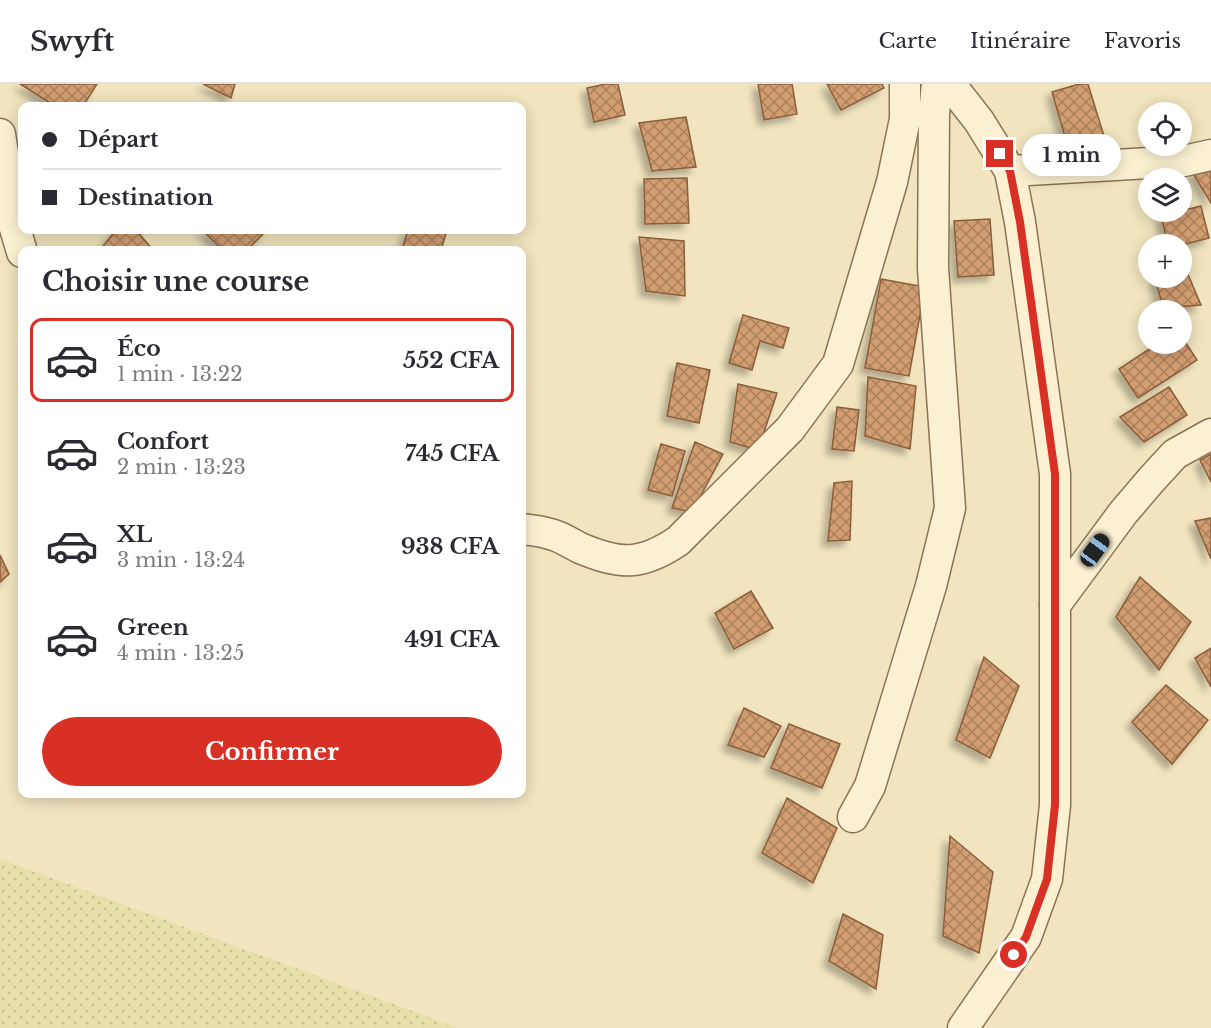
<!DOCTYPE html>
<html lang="fr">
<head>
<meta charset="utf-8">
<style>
	:root { --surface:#fff; --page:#f2f2f3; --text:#2b2b33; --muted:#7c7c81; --line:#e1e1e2; --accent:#d93025 }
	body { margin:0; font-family:"Libre Baskerville",serif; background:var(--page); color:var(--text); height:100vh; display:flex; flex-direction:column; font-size:22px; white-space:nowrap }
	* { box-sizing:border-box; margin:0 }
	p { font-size:20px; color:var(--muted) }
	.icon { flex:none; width:33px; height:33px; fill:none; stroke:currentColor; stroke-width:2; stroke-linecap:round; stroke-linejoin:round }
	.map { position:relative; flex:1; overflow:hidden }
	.drawer { position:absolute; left:18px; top:162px; width:508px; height:552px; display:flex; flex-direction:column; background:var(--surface); border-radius:12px; box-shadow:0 3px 15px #0003 }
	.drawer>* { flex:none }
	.banner { position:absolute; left:18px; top:18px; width:508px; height:132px; border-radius:12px; box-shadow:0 3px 15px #0003; display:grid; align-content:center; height:132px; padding:0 24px; background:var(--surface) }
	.tools { position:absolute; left:1138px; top:18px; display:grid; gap:12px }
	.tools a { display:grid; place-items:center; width:54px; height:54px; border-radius:50%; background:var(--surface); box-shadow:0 3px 15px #0003; font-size:30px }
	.end { position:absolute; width:27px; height:27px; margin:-14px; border:8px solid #d93025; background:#fff; box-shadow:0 0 0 3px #fff }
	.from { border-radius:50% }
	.bubble { position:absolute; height:42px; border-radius:21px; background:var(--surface); box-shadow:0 3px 15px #0003; font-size:20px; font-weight:700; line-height:42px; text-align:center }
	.car { position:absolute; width:18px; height:36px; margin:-18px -9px; border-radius:8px; box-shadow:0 0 4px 2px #0007; background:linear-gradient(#222 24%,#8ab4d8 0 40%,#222 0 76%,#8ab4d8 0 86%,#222 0) }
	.banner b { display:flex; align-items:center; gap:21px; height:57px; font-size:22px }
	.banner b+b { border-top:2px solid var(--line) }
	.banner i { width:15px; height:15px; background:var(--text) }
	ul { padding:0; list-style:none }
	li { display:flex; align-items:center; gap:18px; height:84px; margin:0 12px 9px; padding:0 12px; border:3px solid transparent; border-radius:12px }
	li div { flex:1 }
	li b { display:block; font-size:22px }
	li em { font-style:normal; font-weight:700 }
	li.current { border-color:var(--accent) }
	li>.icon { width:54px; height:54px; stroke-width:1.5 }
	h2 { padding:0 24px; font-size:27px; line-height:72px }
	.cta { display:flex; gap:12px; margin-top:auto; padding:12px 24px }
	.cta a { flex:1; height:69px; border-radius:36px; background:var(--accent); color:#fff; font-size:24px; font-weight:700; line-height:69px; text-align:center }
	header { display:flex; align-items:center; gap:36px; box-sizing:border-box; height:84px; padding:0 30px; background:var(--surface); border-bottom:2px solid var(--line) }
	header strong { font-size:28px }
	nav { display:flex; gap:33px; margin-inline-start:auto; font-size:21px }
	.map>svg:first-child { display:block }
	.farmland { fill:url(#farmland-dots) }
	.building { fill:url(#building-cross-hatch); stroke:#8b5e3a; stroke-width:1.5; filter:url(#shadow) }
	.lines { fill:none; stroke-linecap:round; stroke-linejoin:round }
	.minor-casing { stroke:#8b7456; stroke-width:33 }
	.minor { stroke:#fbf1d2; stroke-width:30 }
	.route { stroke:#d93025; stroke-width:8 }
</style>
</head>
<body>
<header>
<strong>Swyft</strong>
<nav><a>Carte</a><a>Itinéraire</a><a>Favoris</a></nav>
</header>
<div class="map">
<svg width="1211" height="944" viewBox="0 0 1211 944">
	<defs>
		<pattern id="farmland-dots" width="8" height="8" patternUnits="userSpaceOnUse" patternTransform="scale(1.5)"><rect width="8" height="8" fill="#e7e0ab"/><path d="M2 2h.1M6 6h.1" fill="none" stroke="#c7c093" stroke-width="1.8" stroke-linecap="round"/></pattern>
		<pattern id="building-cross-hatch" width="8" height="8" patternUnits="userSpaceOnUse" patternTransform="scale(1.5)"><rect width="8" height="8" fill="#d29e71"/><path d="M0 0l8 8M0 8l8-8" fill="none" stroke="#ab815c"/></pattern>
		<filter id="shadow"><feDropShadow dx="-5.5" dy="5.5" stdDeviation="3" flood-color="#0004"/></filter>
	</defs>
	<rect width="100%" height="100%" fill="#f1e4be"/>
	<!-- farmland -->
	<polygon class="farmland" points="0,775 458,944 0,944"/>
	<!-- building -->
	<g class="building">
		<polygon points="20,0 97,0 83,22 55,22"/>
		<polygon points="203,0 235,0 231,14"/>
		<polygon points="606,0 618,0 625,31 594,38 587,4"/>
		<polygon points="758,0 792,0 797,30 764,36"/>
		<polygon points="827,0 882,0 884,4 841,26"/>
		<polygon points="1079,0 1088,0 1104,52 1068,63 1052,8"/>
		<polygon points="686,33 696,83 652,87 639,39"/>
		<polygon points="1211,83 1211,119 1192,88"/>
		<polygon points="687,94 689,139 645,140 644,95"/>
		<polygon points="1201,122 1209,154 1182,161 1168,160 1161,132"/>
		<polygon points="990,135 994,191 958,193 954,137"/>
		<polygon points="116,146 136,146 153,166 100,166"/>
		<polygon points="202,146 267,146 247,166 223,166"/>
		<polygon points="408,146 447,146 441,166 402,166"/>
		<polygon points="639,153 684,157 685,212 646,207"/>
		<polygon points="1187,188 1201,221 1163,224 1155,194 1182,194 1182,189"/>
		<polygon points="881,195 925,203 909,292 865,284"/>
		<polygon points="743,231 789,244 783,264 760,257 752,286 729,279"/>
		<polygon points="1182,253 1197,276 1138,314 1119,285 1157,260 1182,260"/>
		<polygon points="677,279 710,286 699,339 667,332"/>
		<polygon points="868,293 916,302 910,365 865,352"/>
		<polygon points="738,300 777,309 758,366 730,358"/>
		<polygon points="1169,303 1187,331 1144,358 1120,333"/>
		<polygon points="837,323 859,326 854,367 832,365"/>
		<polygon points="695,358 723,370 692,428 672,424"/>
		<polygon points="661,360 685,367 672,412 648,406"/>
		<polygon points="1211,370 1211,398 1200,376"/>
		<polygon points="852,397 850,456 828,457 834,399"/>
		<polygon points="1211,434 1211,475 1195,437"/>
		<polygon points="0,471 9,490 0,498"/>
		<polygon points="1140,493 1191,538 1159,586 1116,533"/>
		<polygon points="751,507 773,544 734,565 715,529"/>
		<polygon points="1211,564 1211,603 1195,574"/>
		<polygon points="984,573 1019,602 990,674 956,656"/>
		<polygon points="1166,601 1208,636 1172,680 1132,638"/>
		<polygon points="744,624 781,642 764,673 728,661"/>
		<polygon points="789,640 840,660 822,704 771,684"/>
		<polygon points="787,714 837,744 813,799 762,769"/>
		<polygon points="950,752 993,788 979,869 943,852"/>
		<polygon points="843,830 883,851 876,905 829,877"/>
	</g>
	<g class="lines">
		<!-- minor casing -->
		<g class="minor-casing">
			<g id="minor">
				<polyline points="950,0 979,37 1010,87 1020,138 1055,390 1055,721 1047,795 1026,853 963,944"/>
				<polyline points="0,50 14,141 22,168"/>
				<polyline points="1010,87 1184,77 1211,71"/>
				<path d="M522,445C531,446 541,447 550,450C560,452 570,459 580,464C620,481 641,482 678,457L790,345L838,280L892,98L905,35V0"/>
				<polyline points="1055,521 1123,429 1152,395 1175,370 1211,350"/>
				<polyline points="853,733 870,702 931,502 950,424 933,184 934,30 937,0"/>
			</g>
		</g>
		<!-- minor -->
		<use href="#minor" class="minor"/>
	</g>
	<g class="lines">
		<!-- route -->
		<polyline class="route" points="1000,70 1010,87 1020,138 1055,390 1055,721 1047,795 1026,853 1014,871"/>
	</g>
</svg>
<div class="tools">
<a><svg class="icon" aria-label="locate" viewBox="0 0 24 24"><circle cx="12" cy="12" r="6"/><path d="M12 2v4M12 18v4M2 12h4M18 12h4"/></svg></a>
<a><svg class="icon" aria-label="layers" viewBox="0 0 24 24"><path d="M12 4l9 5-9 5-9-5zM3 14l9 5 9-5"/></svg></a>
<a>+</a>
<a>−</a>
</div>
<i class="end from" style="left:1014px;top:871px"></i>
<i class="end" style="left:1000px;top:70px"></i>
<div class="bubble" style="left:1022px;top:50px;width:99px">1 min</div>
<i class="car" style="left:1095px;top:466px;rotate:36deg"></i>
<div class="banner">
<b><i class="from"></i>Départ</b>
<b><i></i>Destination</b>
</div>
<section class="drawer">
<h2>Choisir une course</h2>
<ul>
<li class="current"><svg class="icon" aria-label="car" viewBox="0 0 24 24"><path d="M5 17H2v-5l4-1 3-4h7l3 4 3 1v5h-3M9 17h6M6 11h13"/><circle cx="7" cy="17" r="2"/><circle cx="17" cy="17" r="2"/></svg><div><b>Éco</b><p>1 min · 13:22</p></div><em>552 CFA</em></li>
<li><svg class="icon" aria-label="car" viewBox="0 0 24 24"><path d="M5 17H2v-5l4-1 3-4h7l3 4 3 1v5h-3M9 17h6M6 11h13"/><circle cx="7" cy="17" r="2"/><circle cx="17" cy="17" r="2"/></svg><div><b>Confort</b><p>2 min · 13:23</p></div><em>745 CFA</em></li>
<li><svg class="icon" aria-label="car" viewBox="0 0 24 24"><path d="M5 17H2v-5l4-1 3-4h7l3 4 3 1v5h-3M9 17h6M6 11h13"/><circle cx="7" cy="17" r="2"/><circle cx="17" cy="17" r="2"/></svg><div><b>XL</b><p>3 min · 13:24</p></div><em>938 CFA</em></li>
<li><svg class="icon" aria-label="car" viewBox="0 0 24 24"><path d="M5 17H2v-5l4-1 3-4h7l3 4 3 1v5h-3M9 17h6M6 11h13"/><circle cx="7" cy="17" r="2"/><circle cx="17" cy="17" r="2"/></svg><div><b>Green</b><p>4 min · 13:25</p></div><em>491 CFA</em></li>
</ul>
<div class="cta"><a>Confirmer</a></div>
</section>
</div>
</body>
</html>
